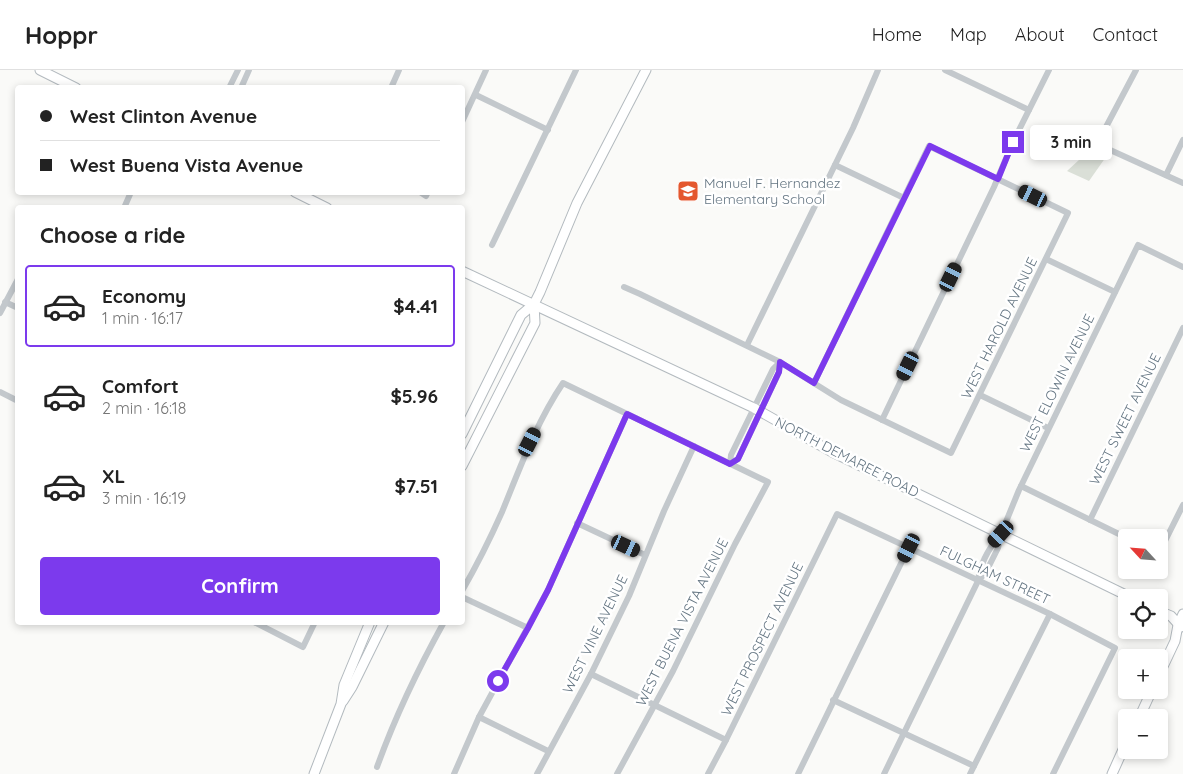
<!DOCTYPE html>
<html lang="en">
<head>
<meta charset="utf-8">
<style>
	:root { --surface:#fff; --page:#f6f6f6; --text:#222; --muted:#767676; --line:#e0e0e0; --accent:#7c3aed }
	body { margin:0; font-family:Quicksand,sans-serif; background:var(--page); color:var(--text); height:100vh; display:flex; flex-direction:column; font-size:19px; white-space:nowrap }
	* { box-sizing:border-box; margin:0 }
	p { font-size:16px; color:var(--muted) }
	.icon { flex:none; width:28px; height:28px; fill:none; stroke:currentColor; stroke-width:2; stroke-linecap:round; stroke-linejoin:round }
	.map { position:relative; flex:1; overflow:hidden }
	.drawer { position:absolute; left:15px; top:135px; width:450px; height:420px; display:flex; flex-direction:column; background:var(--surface); border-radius:5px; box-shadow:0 2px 8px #0003 }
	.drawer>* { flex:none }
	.guide { position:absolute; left:15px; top:15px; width:450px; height:110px; border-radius:5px; box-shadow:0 2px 8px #0003; display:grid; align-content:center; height:110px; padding:0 25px; background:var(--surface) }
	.needle { width:32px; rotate:296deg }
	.buttons { position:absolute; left:1118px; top:459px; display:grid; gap:10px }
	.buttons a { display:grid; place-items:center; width:50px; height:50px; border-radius:5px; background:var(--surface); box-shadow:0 2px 8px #0003; font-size:25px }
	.end { position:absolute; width:22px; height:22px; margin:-11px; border:6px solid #7c3aed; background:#fff; box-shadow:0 0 0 2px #fff }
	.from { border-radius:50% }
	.bubble { position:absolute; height:35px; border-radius:5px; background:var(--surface); box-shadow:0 2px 8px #0003; font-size:16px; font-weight:800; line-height:35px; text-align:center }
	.car { position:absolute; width:15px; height:30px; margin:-15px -8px; border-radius:6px; box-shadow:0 0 4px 1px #0007; background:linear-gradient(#222 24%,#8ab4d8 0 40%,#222 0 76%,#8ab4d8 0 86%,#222 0) }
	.guide b { display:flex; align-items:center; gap:18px; height:48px; font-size:19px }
	.guide b+b { border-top:1px solid var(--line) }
	.guide i { width:12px; height:12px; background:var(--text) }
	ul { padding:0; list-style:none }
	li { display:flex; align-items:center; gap:15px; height:82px; margin:0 10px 8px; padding:0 15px; border:2px solid transparent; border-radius:5px }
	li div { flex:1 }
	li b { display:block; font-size:19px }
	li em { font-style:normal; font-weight:800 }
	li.selected { border-color:var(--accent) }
	li>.icon { width:45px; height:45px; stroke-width:1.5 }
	h2 { padding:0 25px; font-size:22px; line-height:60px }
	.action { display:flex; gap:10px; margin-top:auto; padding:10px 25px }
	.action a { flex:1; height:58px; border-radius:5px; background:var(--accent); color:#fff; font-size:20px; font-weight:800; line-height:58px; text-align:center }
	header { display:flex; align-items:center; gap:30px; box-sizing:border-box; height:70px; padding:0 25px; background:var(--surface); border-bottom:1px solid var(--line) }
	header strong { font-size:24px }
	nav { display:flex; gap:28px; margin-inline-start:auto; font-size:18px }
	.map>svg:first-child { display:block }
	.green { fill:#dadfd7 }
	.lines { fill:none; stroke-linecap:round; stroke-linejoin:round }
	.secondary-casing { stroke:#b3babf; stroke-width:11 }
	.street { stroke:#c3c8cc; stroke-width:6 }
	.secondary { stroke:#fff; stroke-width:9 }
	.route { stroke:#7c3aed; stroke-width:6 }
	.labels { text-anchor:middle; stroke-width:5; stroke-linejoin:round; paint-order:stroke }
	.poi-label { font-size:14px; fill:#657683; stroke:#fff; text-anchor:start }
	.street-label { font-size:14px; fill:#657683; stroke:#fff }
</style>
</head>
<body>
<header>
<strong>Hoppr</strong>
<nav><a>Home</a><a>Map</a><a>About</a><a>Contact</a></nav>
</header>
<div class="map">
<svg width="1183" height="704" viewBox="0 0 1183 704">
	<rect width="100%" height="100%" fill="#fafaf8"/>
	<!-- green -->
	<polygon class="green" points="1092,78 1096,82 1108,84 1089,111 1067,101"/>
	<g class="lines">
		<!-- secondary casing -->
		<g class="secondary-casing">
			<g id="secondary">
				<polyline points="40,0 76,18"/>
				<polyline points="295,122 327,138"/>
				<polyline points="462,201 754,338 832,382 1132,528"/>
				<polyline points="462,364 521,245 534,234 540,222 577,133 646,0"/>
				<polyline points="462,396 535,253 534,234"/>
				<polyline points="1159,541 1171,546 1181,557"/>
				<polyline points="1159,605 1175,571 1178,555 1183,544"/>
				<polyline points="343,631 352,617 384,552"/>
				<polyline points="1139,648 1152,620"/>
				<polyline points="314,704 341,634 344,615 370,552"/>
				<polyline points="1112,704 1126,673"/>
			</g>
		</g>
		<!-- street -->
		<g class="street">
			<polyline points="945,0 1029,40"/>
			<polyline points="1136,0 1097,74 1183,113"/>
			<polyline points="229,18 238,0"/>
			<polyline points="241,18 249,0"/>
			<polyline points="391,18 399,0"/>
			<polyline points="476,25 548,60"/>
			<polyline points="462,52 486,0"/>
			<polyline points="835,95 904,128"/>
			<polyline points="1166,105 1183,70"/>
			<polyline points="420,122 426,126 428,122"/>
			<polyline points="124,138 131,122"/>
			<polyline points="492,175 576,0"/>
			<polyline points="1046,189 1115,222"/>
			<polyline points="624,217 640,224 780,292 841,330 951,383 1068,143 929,76 814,313"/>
			<polyline points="5,232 18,238"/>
			<polyline points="0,243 18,209"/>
			<polyline points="747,275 853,58 878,0"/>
			<polyline points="0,322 18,331"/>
			<polyline points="980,325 1048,358"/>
			<polyline points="882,350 994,117 1013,72 1049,0"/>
			<polyline points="730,394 738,389 779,302 780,292"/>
			<polyline points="730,394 731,385 754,338 773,299 780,292"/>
			<polyline points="1021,416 1127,468"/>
			<polyline points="1090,450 1183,258"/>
			<polyline points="577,453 645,485"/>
			<polyline points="1159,483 1183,435"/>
			<path d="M978,511C980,494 989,478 1000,465"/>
			<path d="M462,521C477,495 490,469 502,442C520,398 536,353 563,313L768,412L735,474L673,601L617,704"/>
			<polyline points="462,527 528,558"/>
			<polyline points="254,552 303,577 315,552"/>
			<polyline points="591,604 726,670"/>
			<polyline points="833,630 974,696"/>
			<polyline points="479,647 548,681"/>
			<path d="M377,697C395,647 418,599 444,552"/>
			<polyline points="454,704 479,647 548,520 627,344"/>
			<polyline points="537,704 591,604 629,526 664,441 694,376"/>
			<polyline points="708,704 726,670 837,444 1050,544 1115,578 1053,704"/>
			<polyline points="798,704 909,477"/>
			<polyline points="884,704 978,511 986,502 998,478 1001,464 1019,420 1138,175 1183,197"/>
			<polyline points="970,704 1050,544"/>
		</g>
		<!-- secondary -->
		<use href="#secondary" class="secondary"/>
	</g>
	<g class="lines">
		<!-- route -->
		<polyline class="route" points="498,611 528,558 548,520 627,344 730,394 738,389 779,302 780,292 814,313 930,76 998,109 1013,72"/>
	</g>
	<!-- icons -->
	<defs>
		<g id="school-square" transform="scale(1.125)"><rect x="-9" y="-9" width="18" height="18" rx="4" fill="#e4572e" stroke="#fff"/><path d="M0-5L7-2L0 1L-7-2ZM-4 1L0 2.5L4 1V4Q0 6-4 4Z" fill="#fff"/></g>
	</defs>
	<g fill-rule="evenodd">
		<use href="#school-square" x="688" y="121"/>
	</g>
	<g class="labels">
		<!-- poi labels -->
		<g class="poi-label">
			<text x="704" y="118">Manuel F. Hernandez<tspan x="704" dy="16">Elementary School</tspan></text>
		</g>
		<!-- street labels -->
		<g class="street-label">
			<text transform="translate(999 258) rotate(-64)" y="5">WEST HAROLD AVENUE</text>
			<text transform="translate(1057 313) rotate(-64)" y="5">WEST ELOWIN AVENUE</text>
			<text transform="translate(1125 349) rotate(-64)" y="5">WEST SWEET AVENUE</text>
			<text transform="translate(847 387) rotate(27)" y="5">NORTH DEMAREE ROAD</text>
			<text transform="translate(995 505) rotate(25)" y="5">FULGHAM STREET</text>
			<text transform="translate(682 552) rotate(-63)" y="5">WEST BUENA VISTA AVENUE</text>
			<text transform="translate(595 564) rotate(-64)" y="5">WEST VINE AVENUE</text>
			<text transform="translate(762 569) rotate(-64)" y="5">WEST PROSPECT AVENUE</text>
		</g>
	</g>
</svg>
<div class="buttons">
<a><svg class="needle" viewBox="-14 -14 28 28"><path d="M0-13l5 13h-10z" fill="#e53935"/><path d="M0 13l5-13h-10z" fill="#767676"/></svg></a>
<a><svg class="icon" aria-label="locate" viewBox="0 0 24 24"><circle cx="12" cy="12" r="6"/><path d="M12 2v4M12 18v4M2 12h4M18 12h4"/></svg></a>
<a>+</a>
<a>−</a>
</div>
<i class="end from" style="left:498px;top:611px"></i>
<i class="end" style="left:1013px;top:72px"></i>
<div class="bubble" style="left:1030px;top:55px;width:82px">3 min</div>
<i class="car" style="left:1033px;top:126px;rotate:296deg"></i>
<i class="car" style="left:951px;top:207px;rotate:26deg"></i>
<i class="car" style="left:908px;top:296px;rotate:206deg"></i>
<i class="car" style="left:530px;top:372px;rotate:27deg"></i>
<i class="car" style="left:1001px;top:464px;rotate:222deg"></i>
<i class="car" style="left:626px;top:476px;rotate:115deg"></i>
<i class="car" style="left:909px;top:478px;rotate:207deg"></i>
<div class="guide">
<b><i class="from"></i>West Clinton Avenue</b>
<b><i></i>West Buena Vista Avenue</b>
</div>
<section class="drawer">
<h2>Choose a ride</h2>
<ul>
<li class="selected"><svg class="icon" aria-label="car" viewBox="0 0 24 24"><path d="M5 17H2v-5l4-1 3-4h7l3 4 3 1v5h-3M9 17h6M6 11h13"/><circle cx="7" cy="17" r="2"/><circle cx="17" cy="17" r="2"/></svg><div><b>Economy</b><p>1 min · 16:17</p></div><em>$4.41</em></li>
<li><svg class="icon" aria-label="car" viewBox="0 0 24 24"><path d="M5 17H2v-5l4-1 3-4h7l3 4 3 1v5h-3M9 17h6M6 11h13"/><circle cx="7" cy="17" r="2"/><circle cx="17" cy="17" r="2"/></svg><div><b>Comfort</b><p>2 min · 16:18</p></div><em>$5.96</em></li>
<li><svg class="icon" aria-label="car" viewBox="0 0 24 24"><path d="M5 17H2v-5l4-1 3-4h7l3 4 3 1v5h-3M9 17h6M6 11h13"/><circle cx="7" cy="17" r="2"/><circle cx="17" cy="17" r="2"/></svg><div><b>XL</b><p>3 min · 16:19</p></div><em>$7.51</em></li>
</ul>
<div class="action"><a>Confirm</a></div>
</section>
</div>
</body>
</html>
